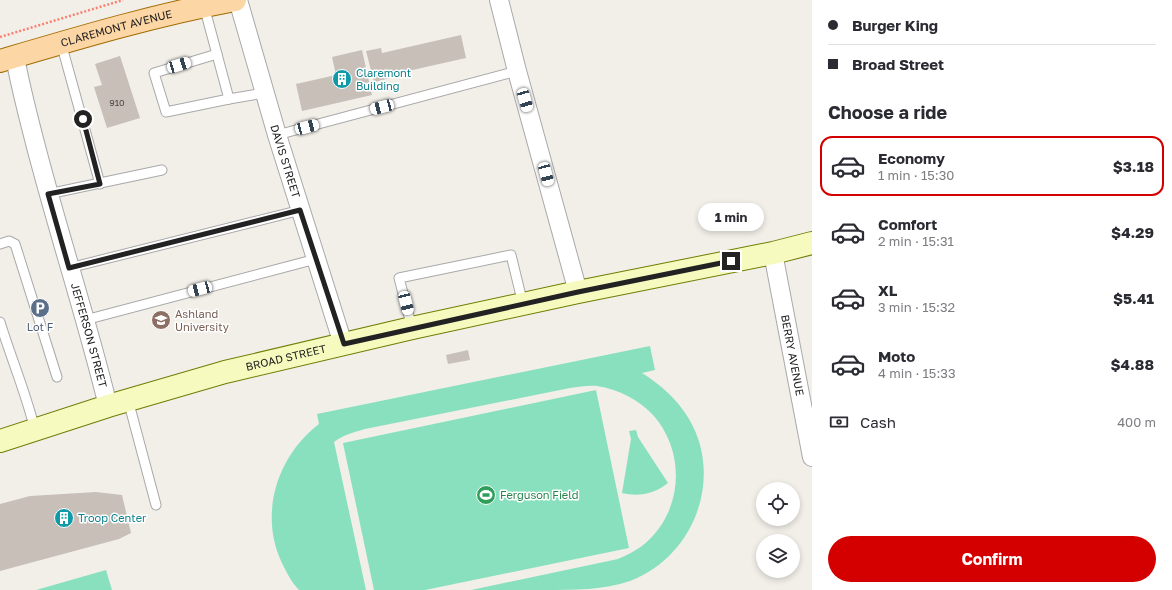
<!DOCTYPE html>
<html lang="en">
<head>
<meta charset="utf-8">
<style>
	:root { --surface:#fff; --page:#f7f7f7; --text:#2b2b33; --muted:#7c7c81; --line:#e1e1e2; --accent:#d40000 }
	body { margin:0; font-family:"Golos Text",sans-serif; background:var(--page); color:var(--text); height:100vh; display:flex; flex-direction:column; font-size:15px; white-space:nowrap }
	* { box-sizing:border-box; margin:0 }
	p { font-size:13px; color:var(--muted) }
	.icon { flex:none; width:22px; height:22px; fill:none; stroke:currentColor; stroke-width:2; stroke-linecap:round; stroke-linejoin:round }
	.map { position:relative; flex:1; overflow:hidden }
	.details { display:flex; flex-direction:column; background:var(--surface); width:360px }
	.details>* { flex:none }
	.guide { display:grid; align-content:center; height:88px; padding:0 16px; background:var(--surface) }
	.fabs { position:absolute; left:756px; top:482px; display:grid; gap:8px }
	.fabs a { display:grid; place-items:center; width:44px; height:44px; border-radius:50%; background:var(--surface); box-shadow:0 2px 6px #0003; font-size:20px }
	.end { position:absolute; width:18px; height:18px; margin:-9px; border:5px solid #222; background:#fff; box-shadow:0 0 0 2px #fff }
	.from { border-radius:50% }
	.bubble { position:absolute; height:28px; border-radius:14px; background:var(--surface); box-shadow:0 2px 6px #0003; font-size:13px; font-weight:700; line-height:28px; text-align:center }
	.car { position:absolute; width:12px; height:24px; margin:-12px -6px; border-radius:5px; box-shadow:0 0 3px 1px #0007; background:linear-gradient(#fff 24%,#345 0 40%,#fff 0 76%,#345 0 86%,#fff 0) }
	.guide b { display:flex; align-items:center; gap:14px; height:38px; font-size:15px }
	.guide b+b { border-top:1px solid var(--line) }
	.guide i { width:10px; height:10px; background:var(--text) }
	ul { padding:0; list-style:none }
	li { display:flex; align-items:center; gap:12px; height:60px; margin:0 8px 6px; padding:0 8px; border:2px solid transparent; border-radius:12px }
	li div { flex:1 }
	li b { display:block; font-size:15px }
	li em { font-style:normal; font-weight:700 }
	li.current { border-color:var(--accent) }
	li>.icon { width:36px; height:36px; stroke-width:1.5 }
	h2 { padding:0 16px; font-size:18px; line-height:48px }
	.pay { display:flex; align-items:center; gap:10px; height:44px; padding:0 16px; font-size:15px }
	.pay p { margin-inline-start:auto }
	.cta { display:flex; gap:8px; margin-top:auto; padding:8px 16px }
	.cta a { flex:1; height:46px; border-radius:24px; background:var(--accent); color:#fff; font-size:16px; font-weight:700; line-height:46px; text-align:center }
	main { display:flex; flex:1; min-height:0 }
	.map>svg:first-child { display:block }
	.pitch { fill:#88e0be }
	.building { fill:#c7bfb8 }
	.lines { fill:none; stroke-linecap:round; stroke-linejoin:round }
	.lane-casing { stroke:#a9a9a9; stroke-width:11 }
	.street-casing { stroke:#a9a9a9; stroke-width:20 }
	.secondary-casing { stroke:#707d05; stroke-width:24 }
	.primary-casing { stroke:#a06b00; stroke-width:24 }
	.path { stroke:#fa8072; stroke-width:2.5; stroke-dasharray:2 2; stroke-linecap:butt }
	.lane { stroke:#fff; stroke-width:9 }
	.street { stroke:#fff; stroke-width:18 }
	.secondary { stroke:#f7fabf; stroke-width:22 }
	.primary { stroke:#fcd6a4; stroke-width:22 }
	.route { stroke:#222; stroke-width:5 }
	.labels { text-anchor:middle; stroke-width:3; stroke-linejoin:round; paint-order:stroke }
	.number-label { font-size:9px; fill:#4b4948 }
	.street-label { font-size:11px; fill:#222; stroke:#fff }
	.culture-label { font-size:11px; fill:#0d838f; stroke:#fff; text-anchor:start }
	.education-label { font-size:11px; fill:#785e54; stroke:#fff; text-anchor:start }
	.service-label { font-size:11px; fill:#4e5e75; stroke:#fff }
	.leisure-label { font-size:11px; fill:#27864d; stroke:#fff; text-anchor:start }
</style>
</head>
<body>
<main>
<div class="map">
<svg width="812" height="590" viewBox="0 0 812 590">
	<rect width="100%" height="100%" fill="#f2efe9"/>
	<!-- pitch -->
	<g class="pitch">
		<path d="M650,346L655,370L642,373C661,385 677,399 689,419C724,478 694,557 630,581C603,590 575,590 546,590C521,590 496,590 471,590L618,559C627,555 635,551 642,546C683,514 687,453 653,415C639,400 618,389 597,386C588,385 579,387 570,388L365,429C355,432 343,435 334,442L366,590H299C291,582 286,571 281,561C259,512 278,455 319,424L317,414Z"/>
		<polygon points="596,390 629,548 425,590 374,590 343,443"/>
		<path d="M636,430L638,437L668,483C654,494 639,497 622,493L631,439L629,431Z"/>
		<polygon points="106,570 112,590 36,590"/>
	</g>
	<!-- building -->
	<g class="building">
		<polygon points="461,35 466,58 390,75 391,78 374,82 366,51 381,48 382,53"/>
		<polygon points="362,50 372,95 302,111 296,84 336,75 332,57"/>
		<polygon points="120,56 140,118 107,128 94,87 102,85 95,64"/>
		<polygon points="468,350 470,360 448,364 446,355"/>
		<polygon points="96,492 122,495 131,533 119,539 0,571 0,504 30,496"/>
	</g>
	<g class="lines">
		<!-- lane casing -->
		<g class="lane-casing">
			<g id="lane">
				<polyline points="204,6 229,99 264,93"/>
				<polyline points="61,43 100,184"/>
				<polyline points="217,54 154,73 166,112 229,99"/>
				<polyline points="277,135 517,71"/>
				<polyline points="48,194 162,170"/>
				<polyline points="0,244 9,241 15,244 57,377"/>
				<polyline points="69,268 301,210"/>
				<polyline points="85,320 316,259"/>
				<path d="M0,322C11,358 26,393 35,430"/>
				<polyline points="412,328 399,278 511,255 523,304"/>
				<polyline points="128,400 156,505"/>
			</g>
		</g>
		<!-- street casing -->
		<g class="street-casing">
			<g id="street">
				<path id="s1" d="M238,0L277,135L343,344"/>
				<polyline points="499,0 517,71 578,292"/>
				<path id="s2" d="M15,57C20,85 27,112 34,139C57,229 86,316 108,406"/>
				<path id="s3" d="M773,253L812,457"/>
			</g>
		</g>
		<!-- secondary casing -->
		<g class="secondary-casing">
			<g id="secondary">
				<path id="s4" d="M0,441L108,406L225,372L412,328L578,292L773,253L812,243"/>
			</g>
		</g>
		<!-- primary casing -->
		<g class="primary-casing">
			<g id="primary">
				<path id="s5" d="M0,61C78,38 155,15 235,0"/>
			</g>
		</g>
		<!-- path -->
		<polyline class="path" points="0,37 123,0"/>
		<!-- lane -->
		<use href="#lane" class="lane"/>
		<!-- street -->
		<use href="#street" class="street"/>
		<!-- secondary -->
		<use href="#secondary" class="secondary"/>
		<!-- primary -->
		<use href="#primary" class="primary"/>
	</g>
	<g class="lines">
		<!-- route -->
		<polyline class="route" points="83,119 100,184 48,194 69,268 300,210 344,344 578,292 731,261"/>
	</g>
	<!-- icons -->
	<defs>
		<g id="building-disc" transform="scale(1)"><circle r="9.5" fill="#0f9aa8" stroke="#fff"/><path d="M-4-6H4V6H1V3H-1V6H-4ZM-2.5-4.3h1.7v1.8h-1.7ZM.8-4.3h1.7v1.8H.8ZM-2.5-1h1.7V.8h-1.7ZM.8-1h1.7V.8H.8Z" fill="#fff"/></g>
		<g id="parking-disc" transform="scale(1)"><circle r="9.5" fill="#5c6f8a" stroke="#fff"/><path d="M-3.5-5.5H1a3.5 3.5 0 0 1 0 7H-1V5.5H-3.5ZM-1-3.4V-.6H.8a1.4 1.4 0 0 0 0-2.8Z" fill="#fff"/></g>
		<g id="university-disc" transform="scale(1)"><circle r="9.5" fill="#8d6e63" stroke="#fff"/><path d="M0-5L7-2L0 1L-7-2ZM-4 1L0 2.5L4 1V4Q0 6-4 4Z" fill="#fff"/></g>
		<g id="stadium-disc" transform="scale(1)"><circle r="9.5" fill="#2e9e5b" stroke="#fff"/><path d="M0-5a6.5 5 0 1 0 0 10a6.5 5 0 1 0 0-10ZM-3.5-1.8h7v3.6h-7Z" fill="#fff"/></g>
	</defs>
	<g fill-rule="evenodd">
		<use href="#building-disc" x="342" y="79"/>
		<use href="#parking-disc" x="40" y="308"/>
		<use href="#university-disc" x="161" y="320"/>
		<use href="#stadium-disc" x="486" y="495"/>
		<use href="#building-disc" x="64" y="518"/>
	</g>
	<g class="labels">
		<!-- number labels -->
		<g class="number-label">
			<text x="117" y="106">910</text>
		</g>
		<!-- street labels -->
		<g class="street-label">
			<text dy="4" stroke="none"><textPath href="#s5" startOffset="121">CLAREMONT AVENUE</textPath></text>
			<text dy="4" stroke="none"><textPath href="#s1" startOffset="168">DAVIS STREET</textPath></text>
			<text dy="4" stroke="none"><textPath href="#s2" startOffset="288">JEFFERSON STREET</textPath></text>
			<text dy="4" stroke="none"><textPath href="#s3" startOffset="104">BERRY AVENUE</textPath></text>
			<text dy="4" stroke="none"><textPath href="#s4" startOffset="298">BROAD STREET</textPath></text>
		</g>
		<!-- culture labels -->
		<g class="culture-label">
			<text x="356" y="77">Claremont<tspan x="356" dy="13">Building</tspan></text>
			<text x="78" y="522">Troop Center</text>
		</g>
		<!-- education labels -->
		<g class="education-label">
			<text x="175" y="318">Ashland<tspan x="175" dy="13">University</tspan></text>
		</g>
		<!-- service labels -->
		<g class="service-label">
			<text x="40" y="331">Lot F</text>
		</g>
		<!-- leisure labels -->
		<g class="leisure-label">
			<text x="500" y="499">Ferguson Field</text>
		</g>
	</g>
</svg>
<div class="fabs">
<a><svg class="icon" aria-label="locate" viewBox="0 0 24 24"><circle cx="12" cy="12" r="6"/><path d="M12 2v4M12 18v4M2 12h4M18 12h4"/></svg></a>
<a><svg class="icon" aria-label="layers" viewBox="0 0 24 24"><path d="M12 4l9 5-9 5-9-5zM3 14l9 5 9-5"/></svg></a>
</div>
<i class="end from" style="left:83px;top:119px"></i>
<i class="end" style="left:731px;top:261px"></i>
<div class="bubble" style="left:698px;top:203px;width:66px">1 min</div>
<i class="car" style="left:179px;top:65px;rotate:73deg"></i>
<i class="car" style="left:525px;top:100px;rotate:164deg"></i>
<i class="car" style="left:382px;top:107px;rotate:255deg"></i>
<i class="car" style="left:307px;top:127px;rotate:75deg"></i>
<i class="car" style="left:546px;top:174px;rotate:165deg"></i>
<i class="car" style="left:200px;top:289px;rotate:255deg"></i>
<i class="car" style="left:406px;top:303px;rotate:166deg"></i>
</div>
<section class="details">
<div class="guide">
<b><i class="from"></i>Burger King</b>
<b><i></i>Broad Street</b>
</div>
<h2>Choose a ride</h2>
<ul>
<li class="current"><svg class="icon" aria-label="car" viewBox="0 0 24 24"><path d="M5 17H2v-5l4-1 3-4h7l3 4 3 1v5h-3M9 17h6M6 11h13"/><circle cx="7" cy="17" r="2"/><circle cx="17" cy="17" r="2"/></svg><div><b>Economy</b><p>1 min · 15:30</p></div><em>$3.18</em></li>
<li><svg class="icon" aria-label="car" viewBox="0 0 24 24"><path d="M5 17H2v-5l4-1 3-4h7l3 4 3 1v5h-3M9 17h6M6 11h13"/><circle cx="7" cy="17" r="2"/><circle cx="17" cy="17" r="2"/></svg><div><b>Comfort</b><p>2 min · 15:31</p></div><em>$4.29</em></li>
<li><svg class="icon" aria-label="car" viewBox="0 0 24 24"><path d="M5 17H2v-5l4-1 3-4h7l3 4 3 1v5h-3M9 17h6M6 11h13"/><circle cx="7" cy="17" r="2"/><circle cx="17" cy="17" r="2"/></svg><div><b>XL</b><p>3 min · 15:32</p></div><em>$5.41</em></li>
<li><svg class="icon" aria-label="car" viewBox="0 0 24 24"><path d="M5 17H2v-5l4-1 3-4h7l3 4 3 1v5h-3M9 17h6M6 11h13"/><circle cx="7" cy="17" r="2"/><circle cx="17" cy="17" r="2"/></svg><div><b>Moto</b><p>4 min · 15:33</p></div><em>$4.88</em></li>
</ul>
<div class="pay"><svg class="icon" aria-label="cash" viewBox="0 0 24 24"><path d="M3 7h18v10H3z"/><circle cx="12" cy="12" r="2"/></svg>Cash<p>400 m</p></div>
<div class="cta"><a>Confirm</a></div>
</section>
</main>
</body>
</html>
